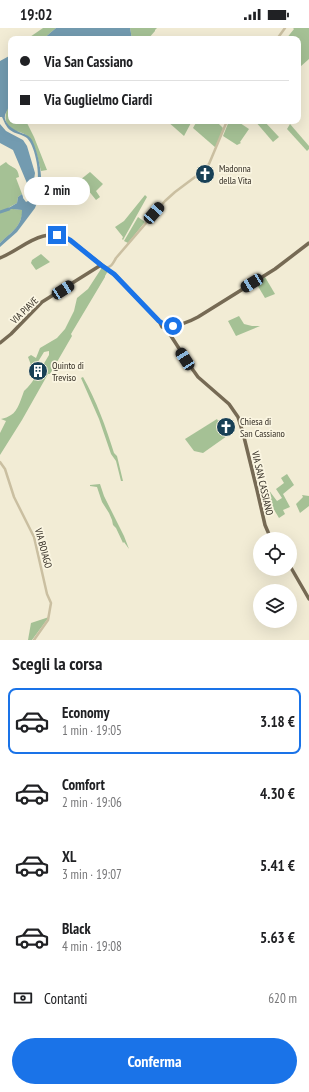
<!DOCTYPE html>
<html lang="it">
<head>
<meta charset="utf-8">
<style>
	:root { --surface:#fff; --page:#f2f2f2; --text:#202124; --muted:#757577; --line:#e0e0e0; --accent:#1a73e8 }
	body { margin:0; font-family:"PT Sans Narrow",sans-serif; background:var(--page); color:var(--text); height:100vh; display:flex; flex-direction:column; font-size:15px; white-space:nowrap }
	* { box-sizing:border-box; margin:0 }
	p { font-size:13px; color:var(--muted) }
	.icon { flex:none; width:22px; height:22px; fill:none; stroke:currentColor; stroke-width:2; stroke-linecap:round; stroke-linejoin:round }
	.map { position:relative; height:612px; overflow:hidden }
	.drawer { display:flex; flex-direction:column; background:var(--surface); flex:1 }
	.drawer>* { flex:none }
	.banner { position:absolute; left:8px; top:8px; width:293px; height:88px; border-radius:8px; box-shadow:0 4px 16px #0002; display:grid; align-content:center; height:88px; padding:0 12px; background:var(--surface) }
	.controls { position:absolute; left:253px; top:504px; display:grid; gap:8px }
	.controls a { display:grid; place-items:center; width:44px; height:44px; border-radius:50%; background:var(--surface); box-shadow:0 4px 16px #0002; font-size:20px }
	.end { position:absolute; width:18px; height:18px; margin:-9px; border:5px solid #1a73e8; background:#fff; box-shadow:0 0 0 2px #fff }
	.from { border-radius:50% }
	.bubble { position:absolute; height:28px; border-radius:14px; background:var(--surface); box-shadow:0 4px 16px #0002; font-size:13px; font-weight:700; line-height:28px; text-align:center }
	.car { position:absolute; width:12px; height:24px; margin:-12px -6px; border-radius:5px; box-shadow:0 0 3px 1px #0007; background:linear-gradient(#222 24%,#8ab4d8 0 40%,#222 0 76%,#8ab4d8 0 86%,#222 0) }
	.banner b { display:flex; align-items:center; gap:14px; height:38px; font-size:15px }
	.banner b+b { border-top:1px solid var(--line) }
	.banner i { width:10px; height:10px; background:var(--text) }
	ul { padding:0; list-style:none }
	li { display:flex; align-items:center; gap:12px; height:66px; margin:0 8px 6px; padding:0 4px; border:2px solid transparent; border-radius:8px }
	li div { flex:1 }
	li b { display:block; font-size:15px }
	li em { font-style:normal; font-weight:700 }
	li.selected { border-color:var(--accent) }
	li>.icon { width:36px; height:36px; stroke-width:1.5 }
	h2 { padding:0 12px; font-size:18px; line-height:48px }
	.pay { display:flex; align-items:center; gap:10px; height:44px; padding:0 12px; font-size:15px }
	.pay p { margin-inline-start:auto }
	.primary-button { display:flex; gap:8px; margin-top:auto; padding:8px 12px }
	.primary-button a { flex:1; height:46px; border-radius:24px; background:var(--accent); color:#fff; font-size:16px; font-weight:700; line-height:46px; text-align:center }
	.status { display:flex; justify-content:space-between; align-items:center; height:28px; padding:0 20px; background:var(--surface); direction:ltr }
	.status svg { height:11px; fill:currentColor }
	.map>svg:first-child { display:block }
	.green { fill:#a5c195 }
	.water { fill:#739bb0 }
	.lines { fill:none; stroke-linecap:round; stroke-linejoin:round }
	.river { stroke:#739bb0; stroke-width:3 }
	.minor { stroke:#cabfa1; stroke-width:2.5 }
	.major { stroke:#766a54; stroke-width:3.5 }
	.route { stroke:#1a73e8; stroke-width:5 }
	.labels { text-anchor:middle; stroke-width:3.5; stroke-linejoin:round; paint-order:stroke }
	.poi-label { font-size:10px; fill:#332d24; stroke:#faf5e1; text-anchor:start }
	.street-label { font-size:10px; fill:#332d24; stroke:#faf5e1 }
</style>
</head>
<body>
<div class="status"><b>19:02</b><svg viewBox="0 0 49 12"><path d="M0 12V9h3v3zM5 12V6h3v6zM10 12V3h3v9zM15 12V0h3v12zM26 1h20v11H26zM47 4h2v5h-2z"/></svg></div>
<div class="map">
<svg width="309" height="612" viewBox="0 0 309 612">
	<rect width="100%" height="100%" fill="#f2ecd5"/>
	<!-- green -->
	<g class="green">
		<polygon points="43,0 56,0 43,11 27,11"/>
		<polygon points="130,0 157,0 155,2 155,3 148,11 132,11"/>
		<polygon points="293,0 309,0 309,31 300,39 298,37 298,11 286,11 294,1"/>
		<path d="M11,69V93H26L34,109L47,142L41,143C38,131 36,118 28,109C25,105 19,104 14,102C0,95 7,81 11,69Z"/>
		<polygon points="167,93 192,93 184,108"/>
		<polygon points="197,93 216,93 223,100 216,120 193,100"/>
		<polygon points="229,93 237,93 249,101 240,114 241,115 237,117 223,108"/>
		<polygon points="255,93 264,93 279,109 273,114"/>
		<polygon points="290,96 309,118 309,121 307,123 287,101"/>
		<path d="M6,134C12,141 18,138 19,149L16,150L22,166L18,169L17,175L8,180V182C14,180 17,182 23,182C20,201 12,203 0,215V138Z"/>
		<polygon points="90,144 103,156 96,163 100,169 96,172 80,152"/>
		<polygon points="145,167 147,169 123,212 122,211 123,209 115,199 124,193"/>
		<polygon points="138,189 145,194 128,215 124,213"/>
		<polygon points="41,226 50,234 36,242 31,235 32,232"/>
		<path d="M101,239L108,243L105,248V249L71,306L72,308L50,346H48L22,392L0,427V405L6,393L1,391C5,390 8,389 11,387C18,383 21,371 24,363C34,354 41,340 49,327V323L44,324L36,337H31L28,329L31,327L36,330L40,320L57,310L65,301L74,283L77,270L88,261L101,241Z"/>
		<polygon points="265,249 275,266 265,270 256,255"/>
		<polygon points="239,288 244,296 252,298 260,298 236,308 228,293"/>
		<path d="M83,349C96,372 106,399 114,425L117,428L123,453H121L116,433L111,426L99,391L81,350Z"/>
		<polygon points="217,391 227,408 203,425 194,423 185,411"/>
		<polygon points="287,446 294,457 283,466 290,479 283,482 285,486 279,490 264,465 268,461 277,473 282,470 276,461 284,455 281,450"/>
		<polygon points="100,456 104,468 124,508 129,521 124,514 123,515 116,500 113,497 112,492 109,485 102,474 97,459 90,458 90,457"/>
		<polygon points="302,467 309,468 309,478 300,485 296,476 303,469"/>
		<polygon points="49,589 32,612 28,612 31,595"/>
	</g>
	<!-- water -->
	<g class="water">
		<polygon points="56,0 130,0 132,11 43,11"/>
		<path d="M11,27V69C10,73 9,75 9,78C8,81 6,84 5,87C3,95 13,101 19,104C24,106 29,107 32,112C39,126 44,154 40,169C39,173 36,176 35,180L17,204L0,219V215C11,204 22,199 22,182C17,182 13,180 7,182V181L17,175L18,169L22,166L23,169V170L26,174L28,173L30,170L27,166L30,164V161L33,160L36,161C41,150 36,119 27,110C22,106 15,106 10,102C6,99 4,93 2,89H0V33Z"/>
		<polygon points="0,96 6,103 23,112 27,118 35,145 33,159 29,160 13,122 0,115"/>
	</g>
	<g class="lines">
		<!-- river -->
		<polyline class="river" points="0,184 9,181"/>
		<!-- minor -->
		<g class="minor">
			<polyline points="277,11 285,0"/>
			<path d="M105,240C112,239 113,235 116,230L165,173L175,164L199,146L209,136L227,93"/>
			<polyline points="0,434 5,441 14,469 34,509 47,566 51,575 48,592 34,612"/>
		</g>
		<!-- major -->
		<g class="major">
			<path d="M0,230C24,220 42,197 70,212L117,249L159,293L162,299"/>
			<path d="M161,295C173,301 187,295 198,289L275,241L309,215"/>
			<polyline points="166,303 171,308 193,342 198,349 229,376 238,389 243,405 257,462 265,497 271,511"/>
			<polyline points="0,315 11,306 42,274 101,237"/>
			<polyline points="290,538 309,571"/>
		</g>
	</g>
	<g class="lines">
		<!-- route -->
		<polyline class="route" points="57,207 62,208 70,212 101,237 114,246 159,293 165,297 174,298 173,298"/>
	</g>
	<!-- icons -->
	<defs>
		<g id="church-disc" transform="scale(1)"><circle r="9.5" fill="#184056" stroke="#faf5e1"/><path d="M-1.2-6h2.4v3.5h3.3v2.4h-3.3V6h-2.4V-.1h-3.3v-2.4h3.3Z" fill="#fff"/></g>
		<g id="building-disc" transform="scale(1)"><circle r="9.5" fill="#184056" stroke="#faf5e1"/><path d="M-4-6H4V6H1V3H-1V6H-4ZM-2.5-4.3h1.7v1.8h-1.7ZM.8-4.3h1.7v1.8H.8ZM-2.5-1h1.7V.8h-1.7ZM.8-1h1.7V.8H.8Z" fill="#fff"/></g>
	</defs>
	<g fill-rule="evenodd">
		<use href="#church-disc" x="205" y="146"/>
		<use href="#building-disc" x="38" y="343"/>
		<use href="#church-disc" x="226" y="399"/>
	</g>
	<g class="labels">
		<!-- poi labels -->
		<g class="poi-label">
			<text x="219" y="144">Madonna<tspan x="219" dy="12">della Vita</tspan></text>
			<text x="52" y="341">Quinto di<tspan x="52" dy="12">Treviso</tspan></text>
			<text x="240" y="397">Chiesa di<tspan x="240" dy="12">San Cassiano</tspan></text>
		</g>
		<!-- street labels -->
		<g class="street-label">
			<text transform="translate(24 282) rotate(-44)" y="4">VIA PIAVE</text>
			<text transform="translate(263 455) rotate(77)" y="4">VIA SAN CASSIANO</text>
			<text transform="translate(44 520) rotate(75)" y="4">VIA BOIAGO</text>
		</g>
	</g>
</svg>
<div class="controls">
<a><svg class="icon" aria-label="locate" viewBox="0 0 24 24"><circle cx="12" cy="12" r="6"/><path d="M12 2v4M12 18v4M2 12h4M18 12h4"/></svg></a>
<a><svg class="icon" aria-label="layers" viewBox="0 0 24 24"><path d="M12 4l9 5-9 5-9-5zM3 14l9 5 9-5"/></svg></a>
</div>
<i class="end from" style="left:173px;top:298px"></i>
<i class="end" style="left:57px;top:207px"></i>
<div class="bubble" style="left:24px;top:149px;width:66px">2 min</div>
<i class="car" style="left:154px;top:185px;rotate:41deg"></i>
<i class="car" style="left:252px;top:255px;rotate:238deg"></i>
<i class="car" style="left:63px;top:262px;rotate:57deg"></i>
<i class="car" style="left:185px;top:331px;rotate:327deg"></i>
<div class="banner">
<b><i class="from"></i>Via San Cassiano</b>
<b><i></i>Via Guglielmo Ciardi</b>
</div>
</div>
<section class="drawer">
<h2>Scegli la corsa</h2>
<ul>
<li class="selected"><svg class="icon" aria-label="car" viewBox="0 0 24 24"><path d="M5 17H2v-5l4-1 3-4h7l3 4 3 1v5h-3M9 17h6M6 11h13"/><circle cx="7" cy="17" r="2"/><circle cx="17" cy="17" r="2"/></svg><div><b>Economy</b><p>1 min · 19:05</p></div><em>3.18 €</em></li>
<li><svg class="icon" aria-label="car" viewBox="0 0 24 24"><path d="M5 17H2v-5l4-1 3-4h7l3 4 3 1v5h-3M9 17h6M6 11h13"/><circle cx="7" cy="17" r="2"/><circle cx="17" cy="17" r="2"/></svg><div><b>Comfort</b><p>2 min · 19:06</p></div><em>4.30 €</em></li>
<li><svg class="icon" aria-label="car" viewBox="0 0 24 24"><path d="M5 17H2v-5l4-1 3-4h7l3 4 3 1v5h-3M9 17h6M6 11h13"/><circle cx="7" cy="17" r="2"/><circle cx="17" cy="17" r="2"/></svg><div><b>XL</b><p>3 min · 19:07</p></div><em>5.41 €</em></li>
<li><svg class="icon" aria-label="car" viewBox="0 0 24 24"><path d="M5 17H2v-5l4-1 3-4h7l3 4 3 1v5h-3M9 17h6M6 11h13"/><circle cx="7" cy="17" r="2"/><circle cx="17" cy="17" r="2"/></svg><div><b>Black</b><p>4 min · 19:08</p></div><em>5.63 €</em></li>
</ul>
<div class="pay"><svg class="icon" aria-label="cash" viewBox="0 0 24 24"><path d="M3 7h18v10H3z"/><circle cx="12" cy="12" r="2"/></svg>Contanti<p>620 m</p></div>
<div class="primary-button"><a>Conferma</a></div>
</section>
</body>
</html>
